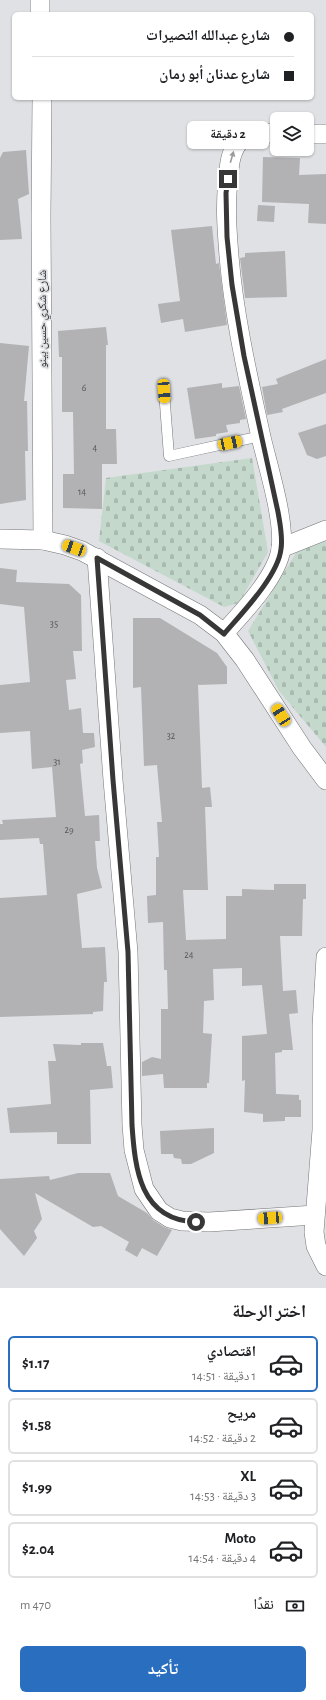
<!DOCTYPE html>
<html lang="ar">
<head>
<meta charset="utf-8">
<style>
	:root { --surface:#fff; --page:#f2f2f2; --text:#202124; --muted:#757577; --line:#e0e0e0; --accent:#296ebf }
	body { margin:0; font-family:"Alegreya Sans","Noto Naskh Arabic",sans-serif; background:var(--page); color:var(--text); direction:rtl; height:100vh; display:flex; flex-direction:column; font-size:15px; white-space:nowrap }
	* { box-sizing:border-box; margin:0 }
	p { font-size:13px; color:var(--muted) }
	.icon { flex:none; width:22px; height:22px; fill:none; stroke:currentColor; stroke-width:2; stroke-linecap:round; stroke-linejoin:round }
	.map { position:relative; height:1288px; overflow:hidden; direction:ltr }
	.sheet { display:flex; flex-direction:column; background:var(--surface); flex:1 }
	.sheet>* { flex:none }
	.guide { position:absolute; left:12px; top:12px; width:302px; height:88px; border-radius:6px; box-shadow:0 1px 3px #0004; direction:rtl; display:grid; align-content:center; height:88px; padding:0 20px; background:var(--surface) }
	.fabs { position:absolute; left:270px; top:112px; display:grid; gap:8px }
	.fabs a { display:grid; place-items:center; width:44px; height:44px; border-radius:6px; background:var(--surface); box-shadow:0 1px 3px #0004; font-size:20px }
	.end { position:absolute; width:18px; height:18px; margin:-9px; border:5px solid #373738; background:#fff; box-shadow:0 0 0 2px #fff }
	.from { border-radius:50% }
	.bubble { position:absolute; height:28px; border-radius:6px; background:var(--surface); box-shadow:0 1px 3px #0004; font-size:13px; font-weight:700; line-height:28px; text-align:center; direction:rtl }
	.car { position:absolute; width:12px; height:24px; margin:-12px -6px; border-radius:5px; box-shadow:0 0 3px 1px #0007; background:linear-gradient(#f5c518 24%,#345 0 40%,#f5c518 0 76%,#345 0 86%,#f5c518 0) }
	.guide b { display:flex; align-items:center; gap:14px; height:38px; font-size:15px }
	.guide b+b { border-top:1px solid var(--line) }
	.guide i { width:10px; height:10px; background:var(--text) }
	ul { padding:0; list-style:none }
	li { display:flex; align-items:center; gap:12px; height:56px; margin:0 8px 6px; padding:0 12px; border:2px solid var(--line); border-radius:6px }
	li div { flex:1 }
	li b { display:block; font-size:15px }
	li em { font-style:normal; font-weight:700 }
	li.current { border-color:var(--accent) }
	li>.icon { width:36px; height:36px; stroke-width:1.5 }
	h2 { padding:0 20px; font-size:18px; line-height:48px }
	.pay { display:flex; align-items:center; gap:10px; height:44px; padding:0 20px; font-size:15px }
	.pay p { margin-inline-start:auto }
	.cta { display:flex; gap:8px; margin-top:auto; padding:8px 20px }
	.cta a { flex:1; height:46px; border-radius:6px; background:var(--accent); color:#fff; font-size:16px; font-weight:700; line-height:46px; text-align:center }
	.map>svg:first-child { display:block }
	.cemetery { fill:url(#cemetery-stones) }
	.building { fill:#b2b2b5 }
	.lines { fill:none; stroke-linecap:round; stroke-linejoin:round }
	.service-casing { stroke:#747578; stroke-width:11 }
	.minor-casing { stroke:#747578; stroke-width:20 }
	.service { stroke:#fff; stroke-width:10 }
	.minor { stroke:#fff; stroke-width:19 }
	.oneway { fill:#9b9b9c }
	.route { stroke:#373738; stroke-width:5 }
	.labels { text-anchor:middle; stroke-width:3.5; stroke-linejoin:round; paint-order:stroke }
	.number-label { font-size:10px; fill:#565657 }
	.street-label { font-size:12px; fill:#373738; stroke:#dfe1e4 }
</style>
</head>
<body>
<div class="map">
<svg width="326" height="1288" viewBox="0 0 326 1288">
	<defs>
		<pattern id="cemetery-stones" width="16" height="16" patternUnits="userSpaceOnUse"><rect width="16" height="16" fill="#c4d9cc"/><path d="M2 7V4a2 2 0 0 1 4 0v3zM10 15v-3a2 2 0 0 1 4 0v3z" fill="#a9bbb0"/></pattern>
	</defs>
	<rect width="100%" height="100%" fill="#dfe1e4"/>
	<!-- cemetery -->
	<g class="cemetery">
		<polygon points="252,458 268,552 239,603 224,607 99,541 106,478"/>
		<polygon points="326,539 326,747 279,691 248,631 299,548"/>
	</g>
	<!-- building -->
	<g class="building">
		<polygon points="26,150 29,194 18,199 22,239 0,240 0,158 3,152"/>
		<polygon points="263,157 300,158 299,175 326,174 326,224 308,223 309,204 262,202"/>
		<polygon points="258,205 275,206 274,222 257,221"/>
		<polygon points="212,226 216,264 219,263 227,325 185,332 183,319 161,323 158,304 180,301 171,230"/>
		<polygon points="285,251 287,297 245,298 240,258 245,257 245,253"/>
		<polygon points="106,327 108,345 106,345 106,429 116,429 117,464 102,464 102,509 63,508 63,474 74,474 73,412 62,412 62,357 59,357 58,331"/>
		<polygon points="0,343 29,346 24,401 27,401 28,451 25,451 26,500 0,504"/>
		<polygon points="326,359 326,393 282,409 283,412 267,415 262,387 278,384 276,379"/>
		<polygon points="222,383 222,388 239,386 246,419 240,420 240,423 226,425 228,432 216,434 216,436 195,439 187,388"/>
		<polygon points="326,424 326,456 317,459 307,455 298,433"/>
		<polygon points="0,568 17,570 16,582 69,584 81,595 82,651 73,651 76,679 66,680 69,710 81,708 83,733 94,733 95,747 82,750 83,763 80,764 85,816 99,815 100,841 95,841 97,868 102,888 77,894 82,948 105,947 107,982 104,982 103,1011 93,1012 93,1014 0,1017 0,898 47,895 43,844 40,844 39,838 0,840 0,824 3,824 2,820 56,817 52,767 32,769 30,731 0,733 0,685 30,682 24,607 0,604"/>
		<polygon points="133,618 160,618 217,653 227,667 227,684 198,685 202,788 210,787 212,807 205,807 208,890 183,890 186,940 226,939 226,896 242,896 242,889 274,890 274,884 306,884 306,899 303,899 302,936 280,936 283,991 296,990 298,1013 289,1014 293,1050 282,1050 282,1052 275,1053 276,1094 299,1095 299,1100 301,1100 301,1117 285,1117 285,1121 263,1122 263,1114 244,1112 245,1080 242,1081 242,1036 267,1034 262,985 242,986 242,968 213,969 214,1000 204,1001 203,1033 212,1034 209,1083 207,1083 207,1088 164,1088 163,1074 142,1076 142,1062 152,1057 161,1059 161,1009 168,1009 167,970 164,970 163,922 148,923 147,896 156,895 156,857 159,857 157,822 162,822 157,765 144,766 141,687 133,688"/>
		<polygon points="81,1043 103,1043 107,1066 111,1066 113,1088 90,1090 91,1144 57,1144 57,1132 10,1133 7,1108 51,1104 48,1061 56,1061 53,1044 81,1045"/>
		<polygon points="214,1128 214,1153 191,1164 182,1164 181,1159 174,1158 173,1154 161,1154 160,1131"/>
		<polygon points="78,1173 110,1173 118,1196 147,1213 153,1220 164,1227 172,1230 157,1256 142,1248 137,1257 125,1250 129,1242 101,1226 93,1227 35,1193 42,1219 34,1231 37,1238 24,1256 0,1229 0,1179 49,1176 50,1180"/>
	</g>
	<g class="lines">
		<!-- service casing -->
		<g class="service-casing">
			<polyline id="service" points="164,391 169,456 261,436"/>
		</g>
		<!-- minor casing -->
		<g class="minor-casing">
			<g id="minor">
				<polyline points="40,0 40,14"/>
				<polyline points="42,98 41,217 43,540"/>
				<polyline points="307,134 326,134"/>
				<polyline points="0,539 43,540 65,545 82,551 200,615 224,633 245,660 302,748 326,780"/>
				<polyline points="281,548 326,530"/>
				<polyline points="97,558 113,780 128,952 132,1125 134,1150 144,1189 159,1211 170,1218 182,1221 209,1222 315,1215"/>
				<path d="M224,633C242,613 277,577 281,549C285,520 268,467 261,437C248,377 234,317 229,256C227,231 225,206 228,181C229,167 230,148 242,139C251,132 266,133 277,133"/>
				<polyline points="326,957 322,1026 322,1130 314,1232 316,1246 326,1266"/>
			</g>
		</g>
		<!-- service -->
		<use href="#service" class="service"/>
		<!-- minor -->
		<use href="#minor" class="minor"/>
	</g>
	<!-- one-way arrows -->
	<defs><path id="oneway-solid" d="M-6-.8H1V-3.2L6.5 0L1 3.2V.8H-6Z"/></defs>
	<use class="oneway" href="#oneway-solid" transform="translate(232 157) rotate(-74)"/>
	<g class="lines">
		<!-- route -->
		<path class="route" d="M196,1222C140,1220 135,1169 132,1125L128,952L113,780L97,558L200,615L224,634C242,613 278,576 281,549C283,537 280,524 278,512L244,356L232,285L227,237L226,193L228,179"/>
	</g>
	<g class="labels">
		<!-- number labels -->
		<g class="number-label">
			<text x="84" y="391">6</text>
			<text x="95" y="451">4</text>
			<text x="82" y="495">14</text>
			<text x="54" y="627">35</text>
			<text x="171" y="739">32</text>
			<text x="57" y="765">31</text>
			<text x="69" y="833">29</text>
			<text x="189" y="958">24</text>
		</g>
		<!-- street labels -->
		<g class="street-label">
			<text transform="translate(42 319) rotate(-90)" y="4">شارع شكري حسين بينو</text>
		</g>
	</g>
</svg>
<div class="fabs">
<a><svg class="icon" aria-label="layers" viewBox="0 0 24 24"><path d="M12 4l9 5-9 5-9-5zM3 14l9 5 9-5"/></svg></a>
</div>
<i class="end from" style="left:196px;top:1222px"></i>
<i class="end" style="left:228px;top:179px"></i>
<div class="bubble" style="left:187px;top:121px;width:82px">2 دقيقة</div>
<i class="car" style="left:164px;top:391px;rotate:176deg"></i>
<i class="car" style="left:230px;top:443px;rotate:78deg"></i>
<i class="car" style="left:74px;top:548px;rotate:290deg"></i>
<i class="car" style="left:281px;top:715px;rotate:327deg"></i>
<i class="car" style="left:270px;top:1218px;rotate:266deg"></i>
<div class="guide">
<b><i class="from"></i>شارع عبدالله النصيرات</b>
<b><i></i>شارع عدنان أبو رمان</b>
</div>
</div>
<section class="sheet">
<h2>اختر الرحلة</h2>
<ul>
<li class="current"><svg class="icon" aria-label="car" viewBox="0 0 24 24"><path d="M5 17H2v-5l4-1 3-4h7l3 4 3 1v5h-3M9 17h6M6 11h13"/><circle cx="7" cy="17" r="2"/><circle cx="17" cy="17" r="2"/></svg><div><b>اقتصادي</b><p>1 دقيقة · 14:51</p></div><em>$1.17</em></li>
<li><svg class="icon" aria-label="car" viewBox="0 0 24 24"><path d="M5 17H2v-5l4-1 3-4h7l3 4 3 1v5h-3M9 17h6M6 11h13"/><circle cx="7" cy="17" r="2"/><circle cx="17" cy="17" r="2"/></svg><div><b>مريح</b><p>2 دقيقة · 14:52</p></div><em>$1.58</em></li>
<li><svg class="icon" aria-label="car" viewBox="0 0 24 24"><path d="M5 17H2v-5l4-1 3-4h7l3 4 3 1v5h-3M9 17h6M6 11h13"/><circle cx="7" cy="17" r="2"/><circle cx="17" cy="17" r="2"/></svg><div><b>XL</b><p>3 دقيقة · 14:53</p></div><em>$1.99</em></li>
<li><svg class="icon" aria-label="car" viewBox="0 0 24 24"><path d="M5 17H2v-5l4-1 3-4h7l3 4 3 1v5h-3M9 17h6M6 11h13"/><circle cx="7" cy="17" r="2"/><circle cx="17" cy="17" r="2"/></svg><div><b>Moto</b><p>4 دقيقة · 14:54</p></div><em>$2.04</em></li>
</ul>
<div class="pay"><svg class="icon" aria-label="cash" viewBox="0 0 24 24"><path d="M3 7h18v10H3z"/><circle cx="12" cy="12" r="2"/></svg>نقدًا<p>470 m</p></div>
<div class="cta"><a>تأكيد</a></div>
</section>
</body>
</html>
